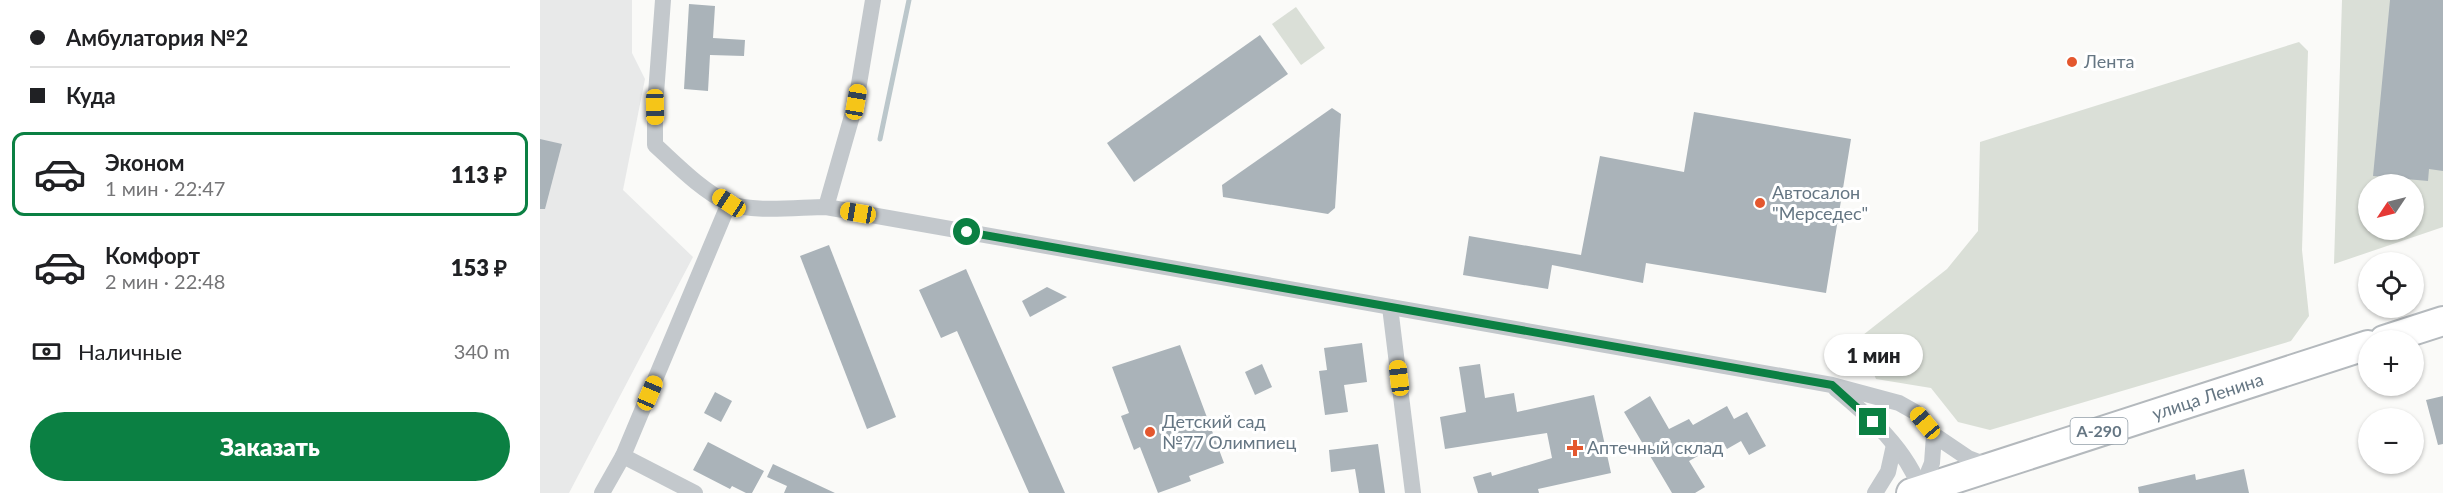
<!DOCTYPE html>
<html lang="ru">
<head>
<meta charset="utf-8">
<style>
	:root { --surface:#fff; --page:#f2f2f2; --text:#202124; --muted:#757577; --line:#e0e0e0; --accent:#0b8043 }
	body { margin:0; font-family:Lato,sans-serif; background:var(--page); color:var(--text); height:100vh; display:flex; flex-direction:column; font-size:22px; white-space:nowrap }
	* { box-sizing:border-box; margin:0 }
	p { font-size:20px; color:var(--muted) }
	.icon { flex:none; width:33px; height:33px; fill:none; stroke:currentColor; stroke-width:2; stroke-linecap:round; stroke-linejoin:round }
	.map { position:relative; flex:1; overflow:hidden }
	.details { display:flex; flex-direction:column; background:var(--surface); width:540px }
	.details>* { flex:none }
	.top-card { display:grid; align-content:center; height:132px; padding:0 30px; background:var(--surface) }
	.needle { width:39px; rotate:235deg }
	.fabs { position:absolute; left:1818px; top:174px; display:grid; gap:12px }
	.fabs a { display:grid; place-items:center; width:66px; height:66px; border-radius:50%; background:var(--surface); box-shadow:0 2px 4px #0004; font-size:30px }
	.end { position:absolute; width:27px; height:27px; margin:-14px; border:8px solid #0b8043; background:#fff; box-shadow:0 0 0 3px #fff }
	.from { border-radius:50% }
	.bubble { position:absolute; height:42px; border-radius:21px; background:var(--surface); box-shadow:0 2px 4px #0004; font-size:20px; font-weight:800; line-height:42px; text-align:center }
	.car { position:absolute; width:18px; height:36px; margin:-18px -9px; border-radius:8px; box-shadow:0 0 4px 2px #0007; background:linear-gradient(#f5c518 24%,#345 0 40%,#f5c518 0 76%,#345 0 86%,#f5c518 0) }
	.top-card b { display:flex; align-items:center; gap:21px; height:57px; font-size:22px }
	.top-card b+b { border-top:2px solid var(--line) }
	.top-card i { width:15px; height:15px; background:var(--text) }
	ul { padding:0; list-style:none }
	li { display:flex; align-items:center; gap:18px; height:84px; margin:0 12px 9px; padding:0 18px; border:3px solid transparent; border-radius:12px }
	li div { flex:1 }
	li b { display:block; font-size:22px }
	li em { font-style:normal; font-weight:800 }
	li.on { border-color:var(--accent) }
	li>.icon { width:54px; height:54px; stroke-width:1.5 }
	.pay { display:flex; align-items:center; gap:15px; height:66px; padding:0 30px; font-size:22px }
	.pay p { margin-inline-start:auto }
	.primary-button { display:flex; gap:12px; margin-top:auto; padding:12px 30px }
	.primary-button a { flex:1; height:69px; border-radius:36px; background:var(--accent); color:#fff; font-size:24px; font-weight:800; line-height:69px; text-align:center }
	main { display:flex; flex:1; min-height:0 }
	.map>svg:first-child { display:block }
	.built { fill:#e8e9e9 }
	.green { fill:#dadfd7; fill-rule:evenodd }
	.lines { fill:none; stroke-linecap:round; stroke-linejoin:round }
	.stream { stroke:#bbc7cb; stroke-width:5 }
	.building { fill:#aab3b9 }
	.trunk-casing { stroke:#b4b9bd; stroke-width:32 }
	.minor { stroke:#c3c8cc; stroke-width:16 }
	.trunk { stroke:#fff; stroke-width:28 }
	.route { stroke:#0b8043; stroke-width:8 }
	.poi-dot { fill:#e4572e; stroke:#fff; stroke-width:2 }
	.labels { text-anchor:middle; stroke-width:6; stroke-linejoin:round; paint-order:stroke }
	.shield { fill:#fff; stroke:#939fa8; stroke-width:1.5 }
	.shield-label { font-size:16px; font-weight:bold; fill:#657683 }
	.poi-label { font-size:18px; fill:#657683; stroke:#fff; text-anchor:start }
	.street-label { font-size:18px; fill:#657683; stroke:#fff }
</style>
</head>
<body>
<main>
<section class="details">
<div class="top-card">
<b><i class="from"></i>Амбулатория №2</b>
<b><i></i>Куда</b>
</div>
<ul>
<li class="on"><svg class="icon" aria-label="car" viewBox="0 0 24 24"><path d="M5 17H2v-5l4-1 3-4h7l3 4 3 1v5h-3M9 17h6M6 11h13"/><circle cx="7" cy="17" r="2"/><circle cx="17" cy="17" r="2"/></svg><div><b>Эконом</b><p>1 мин · 22:47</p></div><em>113 ₽</em></li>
<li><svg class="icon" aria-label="car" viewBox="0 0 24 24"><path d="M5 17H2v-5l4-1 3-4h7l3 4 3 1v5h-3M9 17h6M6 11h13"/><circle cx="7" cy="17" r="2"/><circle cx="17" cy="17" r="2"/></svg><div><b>Комфорт</b><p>2 мин · 22:48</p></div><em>153 ₽</em></li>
</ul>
<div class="pay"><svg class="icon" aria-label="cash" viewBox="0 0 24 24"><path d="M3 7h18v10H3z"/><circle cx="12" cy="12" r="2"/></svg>Наличные<p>340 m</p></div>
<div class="primary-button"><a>Заказать</a></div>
</section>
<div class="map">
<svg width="1903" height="493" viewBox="0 0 1903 493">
	<rect width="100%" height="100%" fill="#fafaf8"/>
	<!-- built -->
	<polygon class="built" points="0,0 92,0 92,53 105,79 83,190 153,257 29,493 0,493"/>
	<!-- green -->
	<g class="green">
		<path d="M1802,0H1903V227L1794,264ZM1828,184H1874V230H1828Z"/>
		<polygon points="756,7 785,48 761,65 732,24"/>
		<polygon points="1759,42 1768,51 1762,250 1769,316 1751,341 1450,430 1418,422 1391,388 1336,379 1326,356 1323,335 1407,269 1438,231 1440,142"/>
	</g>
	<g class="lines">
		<!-- stream -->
		<polyline class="stream" points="340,139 369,0"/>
	</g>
	<!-- building -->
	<g class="building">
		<polygon points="1850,0 1903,0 1903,171 1889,169 1888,181 1833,176"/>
		<polygon points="149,4 175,6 173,38 205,40 204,56 170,55 168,91 144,89"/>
		<polygon points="720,35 748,74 594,182 567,143"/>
		<polygon points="792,108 801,114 795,208 788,214 683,197 682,185"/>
		<polygon points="1154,112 1311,139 1286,293 1106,263 1103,283 1012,265 1008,289 923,275 929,236 1041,255 1060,156 1144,172"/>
		<polygon points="0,139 22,144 5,209 0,209"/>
		<polygon points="289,245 356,417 327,429 260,256"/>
		<polygon points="426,269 455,335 525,493 489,493 417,331 401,338 379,290"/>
		<polygon points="507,287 527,297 490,317 482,301"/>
		<polygon points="822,343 827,382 804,385 808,412 785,415 779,371 787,370 784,348"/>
		<polygon points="640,345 684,463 649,476 651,481 618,493 600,447 594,450 581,416 589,413 572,367"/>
		<polygon points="722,364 732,387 715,395 705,372"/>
		<polygon points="940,364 945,398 974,393 977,412 1054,395 1071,473 998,489 999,493 938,493 933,477 951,472 952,476 1012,458 1007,433 905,449 900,417 926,412 919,367"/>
		<polygon points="175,392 192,401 181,422 164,413"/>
		<polygon points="1110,396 1129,429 1149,419 1153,425 1187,406 1194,419 1207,412 1226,446 1209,455 1201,441 1187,449 1183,442 1149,461 1165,487 1155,493 1132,493 1084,412"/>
		<polygon points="1903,396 1903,444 1898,445 1886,400"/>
		<polygon points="168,442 224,471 212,493 206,493 192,486 190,489 153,470"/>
		<polygon points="838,444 845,493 819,493 815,469 791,472 789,450"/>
		<polygon points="233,464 295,493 244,493 247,486 227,477"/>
		<polygon points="1704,469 1709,493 1599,493 1598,487 1655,474 1656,480"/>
	</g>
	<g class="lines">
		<!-- trunk casing -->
		<g class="trunk-casing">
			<g id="trunk">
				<polyline points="1844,340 1903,321"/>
				<path id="s1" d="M1371,493L1828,345"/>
			</g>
		</g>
		<!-- minor -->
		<g class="minor">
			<path d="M123,0L115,107V145C137,165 161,190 188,203C212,213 260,207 286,207L1292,385L1359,403L1375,412L1394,435L1392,463L1381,490"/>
			<polyline points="286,207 316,102 333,0"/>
			<polyline points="850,307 873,493"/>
			<path d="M1296,389C1330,417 1367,449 1382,493"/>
			<polyline points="1394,435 1428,458 1449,466"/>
			<polyline points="83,456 155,493"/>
			<polyline points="62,493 83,456 189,203"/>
			<polyline points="1335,493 1348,472 1354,445"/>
		</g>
		<!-- trunk -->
		<use href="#trunk" class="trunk"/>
	</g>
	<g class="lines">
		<!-- route -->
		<polyline class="route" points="427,232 1292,385 1333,422"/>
	</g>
	<!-- markers -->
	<g class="poi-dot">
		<circle cx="1532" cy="62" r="6"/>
		<circle cx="1220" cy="203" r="6"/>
		<circle cx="610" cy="432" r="6"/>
		<path d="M1032 439h6v6h6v6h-6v6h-6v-6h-6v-6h6z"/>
	</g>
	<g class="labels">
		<!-- shield labels -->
		<rect class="shield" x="1530.5" y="418" width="57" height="26" rx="4.5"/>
		<g class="shield-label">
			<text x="1559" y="437">А-290</text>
		</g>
		<!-- poi labels -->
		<g class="poi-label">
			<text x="1544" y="68">Лента</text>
			<text x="1232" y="199">Автосалон<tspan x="1232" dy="21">"Мерседес"</tspan></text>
			<text x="622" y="428">Детский сад<tspan x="622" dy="21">№77 Олимпиец</tspan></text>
			<text x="1047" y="454">Аптечный склад</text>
		</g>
		<!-- street labels -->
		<g class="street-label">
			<text dy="6" stroke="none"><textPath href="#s1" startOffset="312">улица Ленина</textPath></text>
		</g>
	</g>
</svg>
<div class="fabs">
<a><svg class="needle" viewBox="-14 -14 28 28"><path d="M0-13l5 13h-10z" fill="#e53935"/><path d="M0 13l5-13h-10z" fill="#757577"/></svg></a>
<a><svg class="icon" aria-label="locate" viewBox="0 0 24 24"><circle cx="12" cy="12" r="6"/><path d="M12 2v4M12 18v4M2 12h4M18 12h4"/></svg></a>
<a>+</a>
<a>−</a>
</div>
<i class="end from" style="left:427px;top:232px"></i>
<i class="end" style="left:1333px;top:422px"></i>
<div class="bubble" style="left:1284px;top:334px;width:99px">1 мин</div>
<i class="car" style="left:316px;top:102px;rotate:10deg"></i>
<i class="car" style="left:115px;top:107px;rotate:179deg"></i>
<i class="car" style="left:189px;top:203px;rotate:303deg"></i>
<i class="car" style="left:318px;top:213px;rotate:280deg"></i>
<i class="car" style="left:859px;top:378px;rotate:353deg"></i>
<i class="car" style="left:110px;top:393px;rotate:23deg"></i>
<i class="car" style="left:1385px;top:423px;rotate:320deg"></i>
</div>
</main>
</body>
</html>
